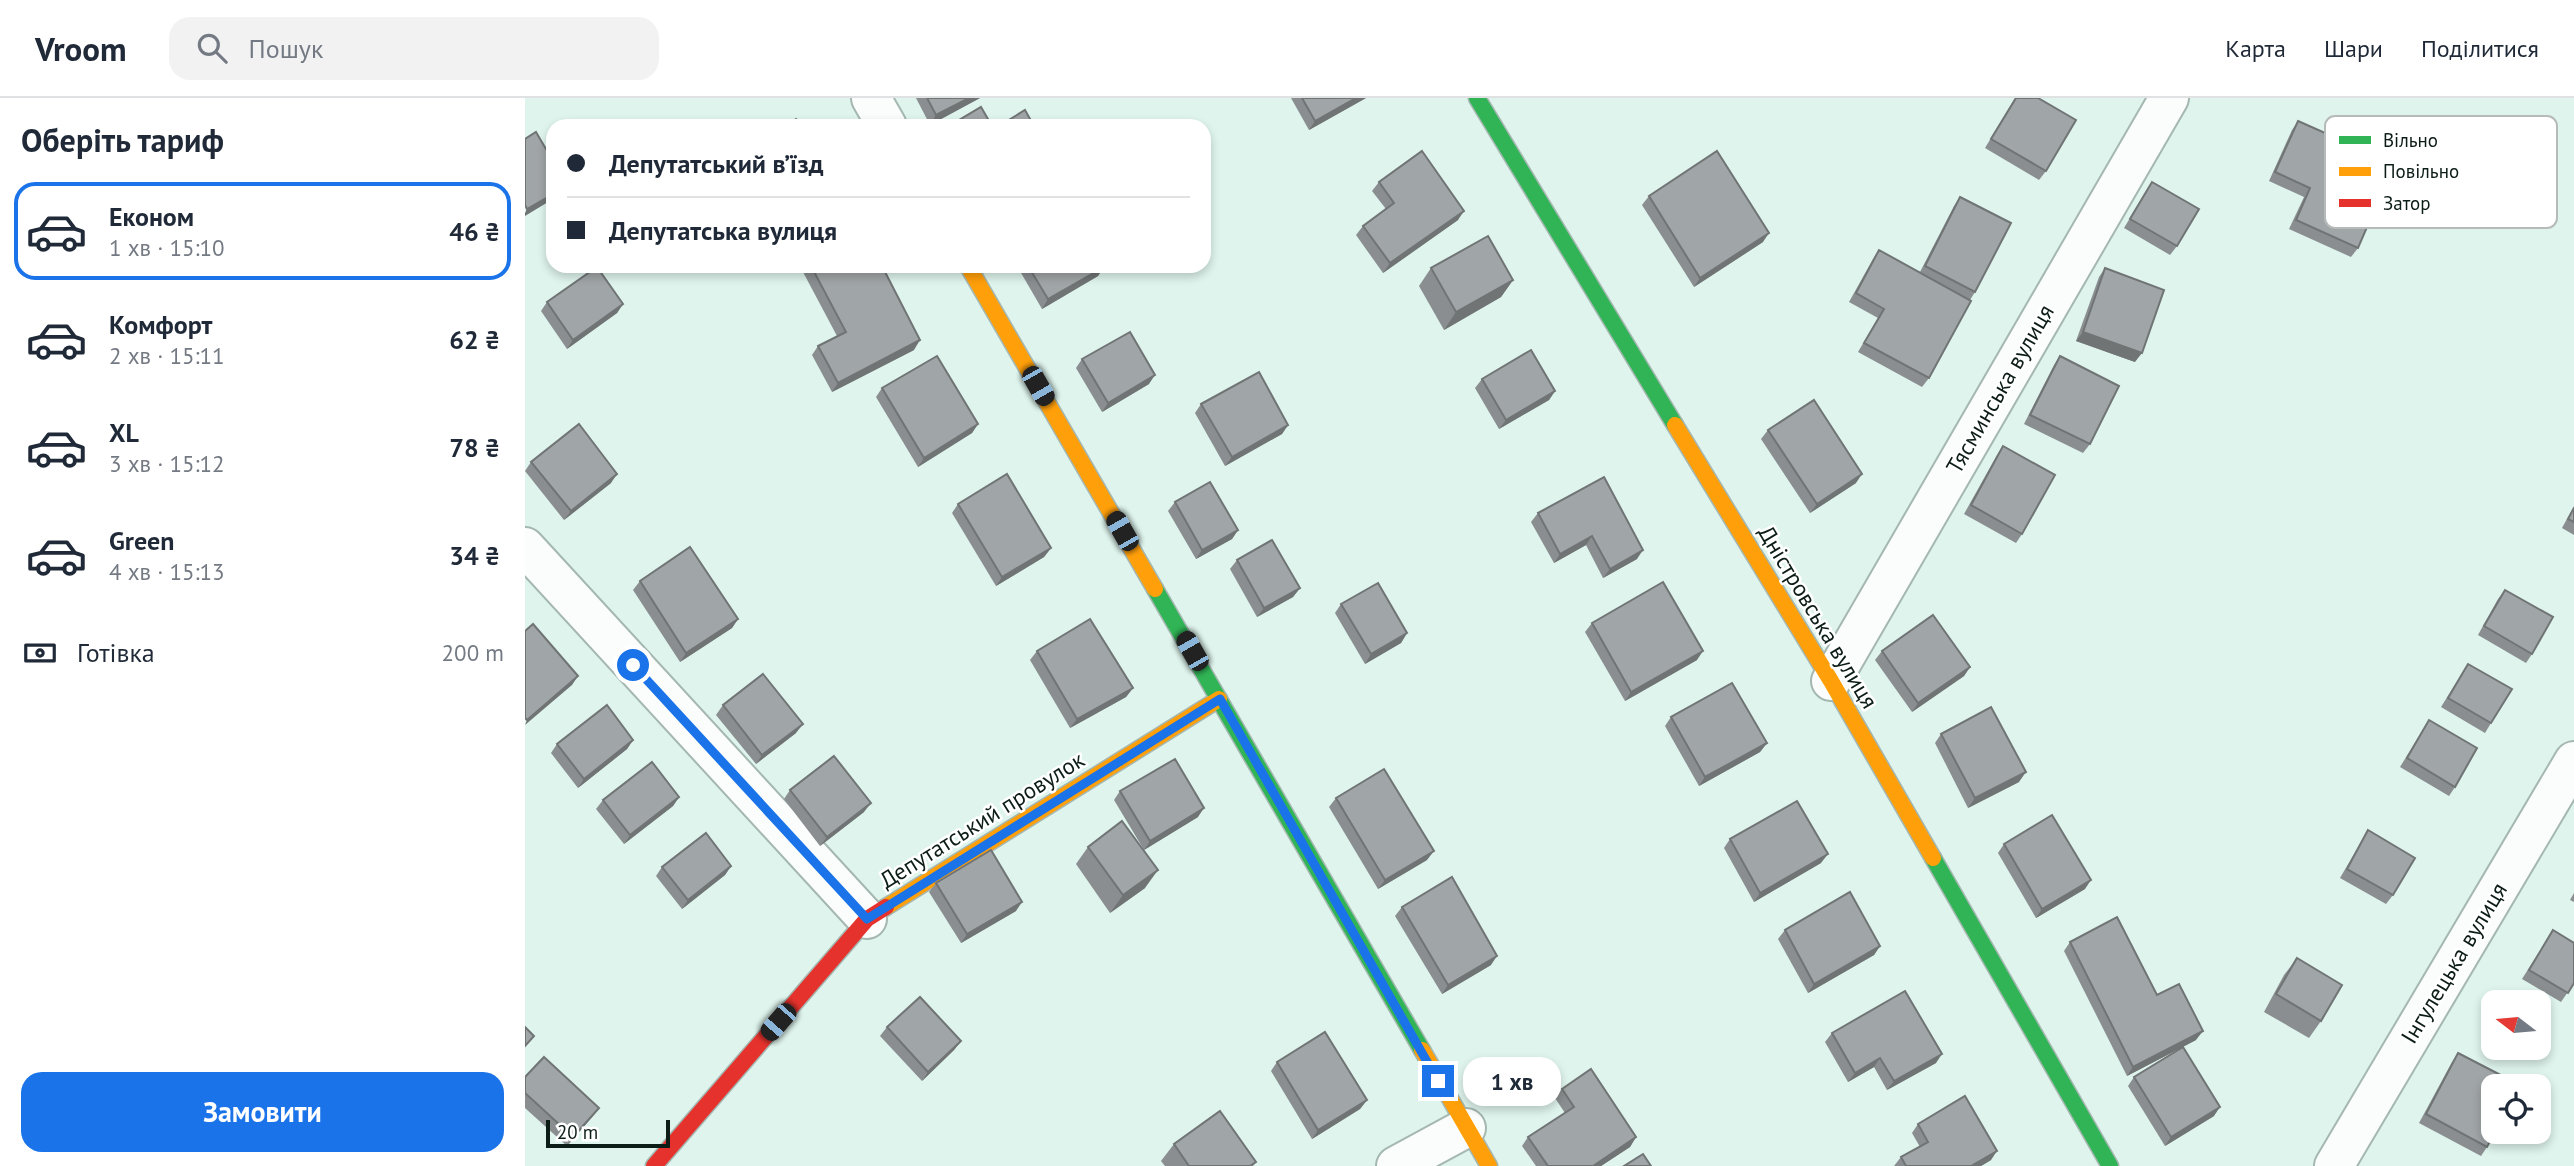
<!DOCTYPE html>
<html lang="uk">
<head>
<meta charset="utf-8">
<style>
	:root { --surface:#fff; --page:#f2f2f3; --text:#1f2937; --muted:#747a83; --line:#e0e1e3; --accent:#1a73e8 }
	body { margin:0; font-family:"PT Sans",sans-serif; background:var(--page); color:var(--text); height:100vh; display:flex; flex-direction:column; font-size:26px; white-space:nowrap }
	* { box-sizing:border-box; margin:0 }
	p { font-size:23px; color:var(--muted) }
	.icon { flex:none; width:38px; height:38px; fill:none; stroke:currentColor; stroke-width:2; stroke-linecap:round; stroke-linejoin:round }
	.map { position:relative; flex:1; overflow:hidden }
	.drawer { display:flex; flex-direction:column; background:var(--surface); width:525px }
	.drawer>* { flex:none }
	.hud { position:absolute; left:21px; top:21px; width:665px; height:154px; border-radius:21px; box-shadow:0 4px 10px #0003; display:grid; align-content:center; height:154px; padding:0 21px; background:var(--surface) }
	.needle { width:46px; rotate:286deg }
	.tools { position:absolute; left:1956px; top:892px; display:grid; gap:14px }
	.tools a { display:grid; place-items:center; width:70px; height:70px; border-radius:14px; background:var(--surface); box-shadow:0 4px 10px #0003; font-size:35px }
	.scale { position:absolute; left:21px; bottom:18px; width:124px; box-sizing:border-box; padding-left:7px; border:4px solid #0c1c17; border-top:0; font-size:19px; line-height:24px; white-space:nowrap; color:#0c1c17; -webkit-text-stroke:5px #fff; paint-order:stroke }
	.end { position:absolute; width:32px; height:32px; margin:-16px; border:9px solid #1a73e8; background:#fff; box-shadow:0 0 0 4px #fff }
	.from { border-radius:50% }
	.bubble { position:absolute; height:49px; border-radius:21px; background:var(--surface); box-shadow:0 4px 10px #0003; font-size:23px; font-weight:700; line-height:49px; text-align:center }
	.car { position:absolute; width:21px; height:42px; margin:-21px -10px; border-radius:9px; box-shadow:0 0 5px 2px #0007; background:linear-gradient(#222 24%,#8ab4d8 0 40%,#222 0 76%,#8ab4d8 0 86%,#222 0) }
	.hud b { display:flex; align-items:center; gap:24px; height:66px; font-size:26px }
	.hud b+b { border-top:2px solid var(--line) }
	.hud i { width:18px; height:18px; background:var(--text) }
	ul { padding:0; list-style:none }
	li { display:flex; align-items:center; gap:21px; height:98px; margin:0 14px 10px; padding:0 7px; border:4px solid transparent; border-radius:21px }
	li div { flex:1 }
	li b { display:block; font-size:26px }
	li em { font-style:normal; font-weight:700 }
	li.current { border-color:var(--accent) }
	li>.icon { width:63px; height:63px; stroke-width:1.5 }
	h2 { padding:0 21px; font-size:32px; line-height:84px }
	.pay { display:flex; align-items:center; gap:18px; height:77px; padding:0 21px; font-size:26px }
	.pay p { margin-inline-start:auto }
	.primary-button { display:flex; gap:14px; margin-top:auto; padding:14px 21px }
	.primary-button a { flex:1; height:80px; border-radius:21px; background:var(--accent); color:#fff; font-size:28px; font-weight:700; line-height:80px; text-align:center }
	header { display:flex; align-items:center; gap:42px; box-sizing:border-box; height:98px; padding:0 35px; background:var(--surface); border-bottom:2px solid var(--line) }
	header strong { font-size:33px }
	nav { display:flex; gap:38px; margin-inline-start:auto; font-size:24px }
	.search { width:490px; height:63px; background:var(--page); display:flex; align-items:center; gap:18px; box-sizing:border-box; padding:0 24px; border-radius:21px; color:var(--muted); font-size:26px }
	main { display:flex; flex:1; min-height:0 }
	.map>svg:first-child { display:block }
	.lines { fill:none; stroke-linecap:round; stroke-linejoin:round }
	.street-casing { stroke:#a5b7b1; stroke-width:42 }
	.fast-casing { stroke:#a5b7b1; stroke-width:19 }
	.slow-casing { stroke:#a5b7b1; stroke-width:19 }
	.jam-casing { stroke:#a5b7b1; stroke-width:19 }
	.street { stroke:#fafdfc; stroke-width:38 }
	.fast { stroke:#30b455; stroke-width:16 }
	.slow { stroke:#ff9f0a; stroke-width:16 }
	.jam { stroke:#e5322d; stroke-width:16 }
	.wall { fill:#8a8e90 }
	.shaded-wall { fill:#707475 }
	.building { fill:#a0a5a7; stroke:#707475; stroke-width:2 }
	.route { stroke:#1a73e8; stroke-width:9 }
	.labels { text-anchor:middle; stroke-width:5; stroke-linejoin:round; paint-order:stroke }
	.street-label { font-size:23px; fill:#0c1c17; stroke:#fff }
	.key { fill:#fff; stroke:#b6bbb9; stroke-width:2 }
	.key-label { font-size:19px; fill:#0c1c17 }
</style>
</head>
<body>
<header>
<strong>Vroom</strong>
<div class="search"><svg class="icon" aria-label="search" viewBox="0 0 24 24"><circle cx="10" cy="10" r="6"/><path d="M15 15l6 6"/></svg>Пошук</div>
<nav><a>Карта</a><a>Шари</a><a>Поділитися</a></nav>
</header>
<main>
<section class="drawer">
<h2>Оберіть тариф</h2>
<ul>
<li class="current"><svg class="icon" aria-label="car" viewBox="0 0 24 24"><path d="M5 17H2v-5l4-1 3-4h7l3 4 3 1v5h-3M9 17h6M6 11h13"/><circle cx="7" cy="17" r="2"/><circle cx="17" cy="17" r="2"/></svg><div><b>Економ</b><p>1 хв · 15:10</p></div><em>46 ₴</em></li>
<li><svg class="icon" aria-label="car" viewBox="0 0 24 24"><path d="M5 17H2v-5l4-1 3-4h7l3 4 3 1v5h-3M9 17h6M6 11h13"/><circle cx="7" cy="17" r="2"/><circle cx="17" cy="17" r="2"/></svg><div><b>Комфорт</b><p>2 хв · 15:11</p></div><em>62 ₴</em></li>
<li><svg class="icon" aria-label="car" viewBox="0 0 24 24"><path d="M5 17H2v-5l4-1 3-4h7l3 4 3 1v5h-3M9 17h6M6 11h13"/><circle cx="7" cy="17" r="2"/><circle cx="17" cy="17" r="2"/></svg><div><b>XL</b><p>3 хв · 15:12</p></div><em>78 ₴</em></li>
<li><svg class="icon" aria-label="car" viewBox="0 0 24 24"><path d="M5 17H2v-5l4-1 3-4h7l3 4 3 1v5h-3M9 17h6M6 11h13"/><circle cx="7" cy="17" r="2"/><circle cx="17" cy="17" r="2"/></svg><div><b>Green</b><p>4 хв · 15:13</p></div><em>34 ₴</em></li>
</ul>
<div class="pay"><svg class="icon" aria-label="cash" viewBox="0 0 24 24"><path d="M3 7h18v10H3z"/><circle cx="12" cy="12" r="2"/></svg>Готівка<p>200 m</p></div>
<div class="primary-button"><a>Замовити</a></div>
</section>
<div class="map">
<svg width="2049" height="1068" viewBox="0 0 2049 1068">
	<rect width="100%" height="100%" fill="#def4ec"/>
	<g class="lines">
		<!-- street casing -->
		<g class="street-casing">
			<g id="street">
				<polyline points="346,0 362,28"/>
				<polyline points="0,449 342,821"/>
				<polyline points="1306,583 1644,0"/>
				<polyline points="871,1068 941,1030"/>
				<polyline points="1809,1068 2049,663"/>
			</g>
		</g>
		<!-- fast casing -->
		<g class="fast-casing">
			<g id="fast">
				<polyline points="952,0 1150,327"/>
				<polyline points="630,491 897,952"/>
				<polyline points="1408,760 1585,1068"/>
			</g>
		</g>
		<!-- slow casing -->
		<g class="slow-casing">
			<g id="slow">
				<polyline points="443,168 630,491"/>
				<polyline points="1150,327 1306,583 1408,760"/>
				<polyline points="361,809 694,601"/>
				<polyline points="897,952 964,1068"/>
			</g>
		</g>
		<!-- jam casing -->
		<g class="jam-casing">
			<polyline id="jam" points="129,1068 342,821 361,809"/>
		</g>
		<!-- street -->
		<use href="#street" class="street"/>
		<!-- fast -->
		<use href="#fast" class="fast"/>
		<!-- slow -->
		<use href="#slow" class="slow"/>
		<!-- jam -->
		<use href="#jam" class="jam"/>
	</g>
	<!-- wall -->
	<g class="wall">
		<polygon points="391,0 455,0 405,27"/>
		<polygon points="766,0 841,0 784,32"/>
		<polygon points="1490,0 1513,0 1521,73 1514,82 1460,50"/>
		<polygon points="1773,23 1833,150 1826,159 1764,131 1779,99 1744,83 1767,32"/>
		<polygon points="854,84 933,122 858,175 831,137 838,128 861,111 847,93"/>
		<polygon points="1627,84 1652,148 1645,157 1599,130"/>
		<polygon points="1124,98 1238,144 1169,189 1117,107"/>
		<polygon points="1435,99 1450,194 1445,202 1404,280 1397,289 1333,254 1353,220 1324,204 1348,161 1354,152 1395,174 1429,108"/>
		<polygon points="282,168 357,168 389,252 307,294 287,257 293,248 312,238 278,174"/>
		<polygon points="492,168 578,168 573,178 517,211"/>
		<polygon points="906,170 988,182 976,199 919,232 894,188"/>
		<polygon points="1580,170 1610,264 1551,243 1574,179"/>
		<polygon points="22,204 98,206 92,215 42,251 16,213"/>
		<polygon points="1535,258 1565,346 1558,355 1499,326 1529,267"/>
		<polygon points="557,261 624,286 577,314 551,270"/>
		<polygon points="957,281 1030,293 1024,302 974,331 950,290"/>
		<polygon points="357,290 453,326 447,335 393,369 351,299"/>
		<polygon points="676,306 763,327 757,336 700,368 670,315"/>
		<polygon points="1243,332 1331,385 1285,415 1236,341"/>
		<polygon points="1478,348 1497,436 1491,445 1439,416 1472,357"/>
		<polygon points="6,364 86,385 39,422 0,373"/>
		<polygon points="1079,379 1112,461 1078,480 1061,447 1029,465 1006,424 1013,415"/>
		<polygon points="650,404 713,432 707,441 671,461 643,413"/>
		<polygon points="433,406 526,450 519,459 471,488 427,415"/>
		<polygon points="2049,408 2049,437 2037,430"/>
		<polygon points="712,462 775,490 768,499 732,519 705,471"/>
		<polygon points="115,483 213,521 207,530 155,564 108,492"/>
		<polygon points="1980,492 2007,556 2001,565 1953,537 1973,501"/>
		<polygon points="816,506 882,535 876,545 840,566 810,515"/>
		<polygon points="1067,525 1172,562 1100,603 1060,534"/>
		<polygon points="512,553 608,590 601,599 545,630 505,562"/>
		<polygon points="1357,553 1445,569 1439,578 1387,614 1350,562"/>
		<polygon points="1943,566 1966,625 1960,635 1916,609"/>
		<polygon points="198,607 271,635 231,666 191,617"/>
		<polygon points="1146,619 1242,645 1235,654 1174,688 1140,628"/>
		<polygon points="1904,622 1930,689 1924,698 1875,669"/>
		<polygon points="1416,636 1494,684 1443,710 1410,645"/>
		<polygon points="108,642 102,651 53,690 26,655 32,646"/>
		<polygon points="265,692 339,714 295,748 259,701"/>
		<polygon points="595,693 673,719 619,752 589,702"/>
		<polygon points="154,699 148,708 99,746 71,711 78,702"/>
		<polygon points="811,700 902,762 853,791 804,709"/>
		<polygon points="1843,732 1868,797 1861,806 1815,780"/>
		<polygon points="1205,741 1296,765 1229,804 1199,750"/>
		<polygon points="1479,746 1560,791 1511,820 1473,755"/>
		<polygon points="563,749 620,790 585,815 551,766"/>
		<polygon points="206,768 200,777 157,811 131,778 137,769"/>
		<polygon points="411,785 491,813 436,845 404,794"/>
		<polygon points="2049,795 2049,804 2045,802"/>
		<polygon points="877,809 966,867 917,896 870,818"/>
		<polygon points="1260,832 1355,848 1349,857 1283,895 1253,841"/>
		<polygon points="2028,832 2049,885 2036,904 1997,881"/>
		<polygon points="1545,844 1632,897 1671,942 1602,978 1539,853"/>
		<polygon points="1772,860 1796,923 1784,940 1739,914 1759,877"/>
		<polygon points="362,929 436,943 429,952 397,983 355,938"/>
		<polygon points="1307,935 1411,965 1362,992 1349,969 1323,984 1300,944"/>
		<polygon points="1933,955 1962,1049 1956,1058 1894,1025 1927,964"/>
		<polygon points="752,964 842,1002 835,1011 787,1041 746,973"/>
		<polygon points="0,979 67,1019 42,1048 0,1010"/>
		<polygon points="1609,979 1689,1018 1640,1048 1603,988"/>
		<polygon points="1037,991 1111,1039 1105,1049 1076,1068 1011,1068 997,1048 1003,1039 1040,1015 1030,1000"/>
		<polygon points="1393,1026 1466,1062 1456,1068 1369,1068 1376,1059 1395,1049 1387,1035"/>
		<polygon points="649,1046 731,1064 728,1068 640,1068 636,1063"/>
	</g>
	<!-- shaded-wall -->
	<g class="shaded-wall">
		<polygon points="444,0 455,0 405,27 411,17"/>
		<polygon points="831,0 841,0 784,32 790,23"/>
		<polygon points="28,96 28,101 0,118 0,115 2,111"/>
		<polygon points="939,113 933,122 858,175 865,165"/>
		<polygon points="1244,135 1238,144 1169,189 1175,180"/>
		<polygon points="579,169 573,178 517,211 523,201"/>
		<polygon points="988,182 976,199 919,232 931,214"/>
		<polygon points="98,206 92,215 42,251 48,242"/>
		<polygon points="1558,234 1617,255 1610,264 1551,243"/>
		<polygon points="395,242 389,252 307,294 313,285"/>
		<polygon points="630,277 624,286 577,314 583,305"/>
		<polygon points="1030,293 1024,302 974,331 981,322"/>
		<polygon points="453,326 447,335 393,369 399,360"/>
		<polygon points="763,327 757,336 700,368 707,359"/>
		<polygon points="92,376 86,385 39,422 46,413"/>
		<polygon points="1337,376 1331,385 1285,415 1292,406"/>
		<polygon points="713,432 707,441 671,461 677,452"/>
		<polygon points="1067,438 1061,447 1029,465 1035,456"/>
		<polygon points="526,450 519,459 471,488 477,479"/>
		<polygon points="1118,452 1112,461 1078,480 1085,471"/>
		<polygon points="775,490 768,499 732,519 739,510"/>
		<polygon points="213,521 207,530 155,564 161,555"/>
		<polygon points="882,535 876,545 840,566 846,556"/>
		<polygon points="1178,553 1172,562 1100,603 1106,594"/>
		<polygon points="1445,569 1439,578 1387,614 1393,605"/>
		<polygon points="53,578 47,587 0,627 2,622"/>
		<polygon points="608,590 601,599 545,630 552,621"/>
		<polygon points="278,626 271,635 231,666 237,657"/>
		<polygon points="108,642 102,651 53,690 59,681"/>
		<polygon points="1242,645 1235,654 1174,688 1180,679"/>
		<polygon points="1501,674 1494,684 1443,710 1450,700"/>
		<polygon points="154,699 148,708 99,746 105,737"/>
		<polygon points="346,705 339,714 295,748 302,739"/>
		<polygon points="679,710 673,719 619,752 625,743"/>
		<polygon points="909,753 902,762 853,791 860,782"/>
		<polygon points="1303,756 1296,765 1229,804 1235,795"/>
		<polygon points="206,768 200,777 157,811 163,802"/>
		<polygon points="633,772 620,790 585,815 598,797"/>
		<polygon points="1566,782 1560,791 1511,820 1517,811"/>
		<polygon points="497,804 491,813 436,845 442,836"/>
		<polygon points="1355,848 1349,857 1283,895 1289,886"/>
		<polygon points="972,858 966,867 917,896 923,887"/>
		<polygon points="1678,933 1671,942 1602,978 1608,969"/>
		<polygon points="436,943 429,952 397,983 403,974"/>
		<polygon points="1417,956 1411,965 1362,992 1369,983"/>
		<polygon points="1355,960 1349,969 1323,984 1330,975"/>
		<polygon points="842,1002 835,1011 787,1041 793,1032"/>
		<polygon points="1695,1009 1689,1018 1640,1048 1646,1039"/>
		<polygon points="74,1010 67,1019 42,1048 48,1039"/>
		<polygon points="1111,1039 1105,1049 1076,1068 1068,1068"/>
		<polygon points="1472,1053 1466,1062 1456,1068 1446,1068"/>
	</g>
	<!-- building -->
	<g class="building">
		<polygon points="402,0 444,0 411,17"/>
		<polygon points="777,0 831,0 790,23"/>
		<polygon points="1491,0 1513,0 1551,22 1521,73 1466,41"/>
		<polygon points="456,9 467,28 424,28"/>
		<polygon points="500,12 509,28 474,28"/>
		<polygon points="271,21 276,28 260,28"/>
		<polygon points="1773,23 1834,50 1814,98 1849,113 1833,150 1771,122 1785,90 1750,74"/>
		<polygon points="11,34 28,63 28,96 2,111 0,107 0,41"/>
		<polygon points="897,53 939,113 865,165 838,128 869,105 854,84"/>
		<polygon points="1192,53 1244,135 1175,180 1124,98"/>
		<polygon points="1627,84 1674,111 1652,148 1605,121"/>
		<polygon points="1435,99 1486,125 1450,194 1400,168"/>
		<polygon points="963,138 988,182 931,214 906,170"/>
		<polygon points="1354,152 1446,203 1404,280 1339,245 1359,211 1331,195"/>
		<polygon points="286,168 357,168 395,242 313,285 293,248 321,234"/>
		<polygon points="503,168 578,168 579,169 523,201"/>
		<polygon points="72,169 98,206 48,242 22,204"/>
		<polygon points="1580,170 1639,192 1617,255 1558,234"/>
		<polygon points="605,234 630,277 583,305 557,261"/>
		<polygon points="1006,252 1030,293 981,322 957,281"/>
		<polygon points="412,258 453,326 399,360 357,290"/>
		<polygon points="1535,258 1594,288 1565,346 1505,317"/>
		<polygon points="734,274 763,327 707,359 676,306"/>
		<polygon points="1289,302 1337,376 1292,406 1243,332"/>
		<polygon points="54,326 92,376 46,413 6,364"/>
		<polygon points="1478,348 1530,377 1497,436 1446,407"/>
		<polygon points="482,376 526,450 477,479 433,406"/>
		<polygon points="1079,379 1118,452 1085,471 1067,438 1035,456 1013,415"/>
		<polygon points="685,384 713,432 677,452 650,404"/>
		<polygon points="2049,410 2049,424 2043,421"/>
		<polygon points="747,442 775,490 739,510 712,462"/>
		<polygon points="165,449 213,521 161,555 115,483"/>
		<polygon points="1138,484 1178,553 1106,594 1067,525"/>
		<polygon points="853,485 882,535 846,556 816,506"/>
		<polygon points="1980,492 2028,519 2007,556 1959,528"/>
		<polygon points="1408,517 1445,569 1393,605 1357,553"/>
		<polygon points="565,521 608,590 552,621 512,553"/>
		<polygon points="8,526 53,578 2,622 0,620 0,533"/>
		<polygon points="1943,566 1987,591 1966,625 1923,600"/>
		<polygon points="238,576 278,626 237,657 198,607"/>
		<polygon points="1207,585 1242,645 1180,679 1146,619"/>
		<polygon points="82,607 108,642 59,681 32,646"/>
		<polygon points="1466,609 1501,674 1450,700 1416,636"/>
		<polygon points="1904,622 1952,650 1930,689 1882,660"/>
		<polygon points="309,658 346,705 302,739 265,692"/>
		<polygon points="650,661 679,710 625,743 595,693"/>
		<polygon points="127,664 154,699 105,737 78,702"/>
		<polygon points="859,671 909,753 860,782 811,700"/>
		<polygon points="1272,703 1303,756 1235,795 1205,741"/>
		<polygon points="1527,717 1566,782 1517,811 1479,746"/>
		<polygon points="597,723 633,772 598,797 563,749"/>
		<polygon points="1843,732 1890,760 1868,797 1822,771"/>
		<polygon points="181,735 206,768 163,802 137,769"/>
		<polygon points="466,752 497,804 442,836 411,785"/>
		<polygon points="927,779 972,858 923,887 877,809"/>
		<polygon points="1325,794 1355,848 1289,886 1260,832"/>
		<polygon points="1592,819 1632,897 1654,886 1678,933 1608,969 1545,844"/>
		<polygon points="2028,832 2049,845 2049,885 2043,895 2004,872"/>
		<polygon points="1772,860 1817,887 1796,923 1751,896"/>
		<polygon points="1380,893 1417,956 1369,983 1355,960 1330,975 1307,935"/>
		<polygon points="395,899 436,943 403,974 362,929"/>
		<polygon points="0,929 9,938 0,948"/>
		<polygon points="800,934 842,1002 793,1032 752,964"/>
		<polygon points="1658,949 1695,1009 1646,1039 1609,979"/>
		<polygon points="1933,955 1995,987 1994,989 1969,989 1969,1034 1970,1034 1962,1049 1901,1016"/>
		<polygon points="19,959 74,1010 48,1039 0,995 0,979"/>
		<polygon points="1066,971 1111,1039 1068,1068 1023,1068 1003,1039 1049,1009 1037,991"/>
		<polygon points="1440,998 1472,1053 1446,1068 1381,1068 1376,1059 1403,1044 1393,1026"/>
		<polygon points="695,1013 731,1064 725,1068 664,1068 649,1046"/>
		<polygon points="1118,1056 1126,1068 1099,1068"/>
	</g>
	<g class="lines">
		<!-- route -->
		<polyline class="route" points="108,567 342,821 695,601 913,983"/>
	</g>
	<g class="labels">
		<!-- street labels -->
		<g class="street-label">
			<text transform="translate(1475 291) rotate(-60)" y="8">Тясминська вулиця</text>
			<text transform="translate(1293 519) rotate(59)" y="8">Дністровська вулиця</text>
			<text transform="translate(457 722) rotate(-32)" y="8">Депутатський провулок</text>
			<text transform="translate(1929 865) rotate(-59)" y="8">Інгулецька вулиця</text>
		</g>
	</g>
	<!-- legend -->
	<rect x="1800" y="18" width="232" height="112" rx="10" class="key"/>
	<rect x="1814" y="38" width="32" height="8" fill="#30b455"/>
	<rect x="1814" y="69" width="32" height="9" fill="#ff9f0a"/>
	<rect x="1814" y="101" width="32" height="8" fill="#e5322d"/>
	<g class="key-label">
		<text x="1858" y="49">Вільно</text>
		<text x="1858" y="80">Повільно</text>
		<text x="1858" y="112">Затор</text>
	</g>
</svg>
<div class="tools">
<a><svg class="needle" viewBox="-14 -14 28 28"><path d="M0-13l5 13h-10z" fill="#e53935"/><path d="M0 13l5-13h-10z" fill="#747a83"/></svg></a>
<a><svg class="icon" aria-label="locate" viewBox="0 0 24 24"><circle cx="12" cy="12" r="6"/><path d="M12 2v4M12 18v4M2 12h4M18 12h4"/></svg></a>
</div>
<div class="scale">20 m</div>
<i class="end from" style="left:108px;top:567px"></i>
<i class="end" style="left:913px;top:983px"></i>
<div class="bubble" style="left:938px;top:959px;width:98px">1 хв</div>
<i class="car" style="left:513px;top:288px;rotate:150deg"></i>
<i class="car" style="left:597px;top:433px;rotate:330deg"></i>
<i class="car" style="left:667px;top:553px;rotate:330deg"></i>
<i class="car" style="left:253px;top:924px;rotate:221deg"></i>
<div class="hud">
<b><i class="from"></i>Депутатський в’їзд</b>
<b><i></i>Депутатська вулиця</b>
</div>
</div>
</main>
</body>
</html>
